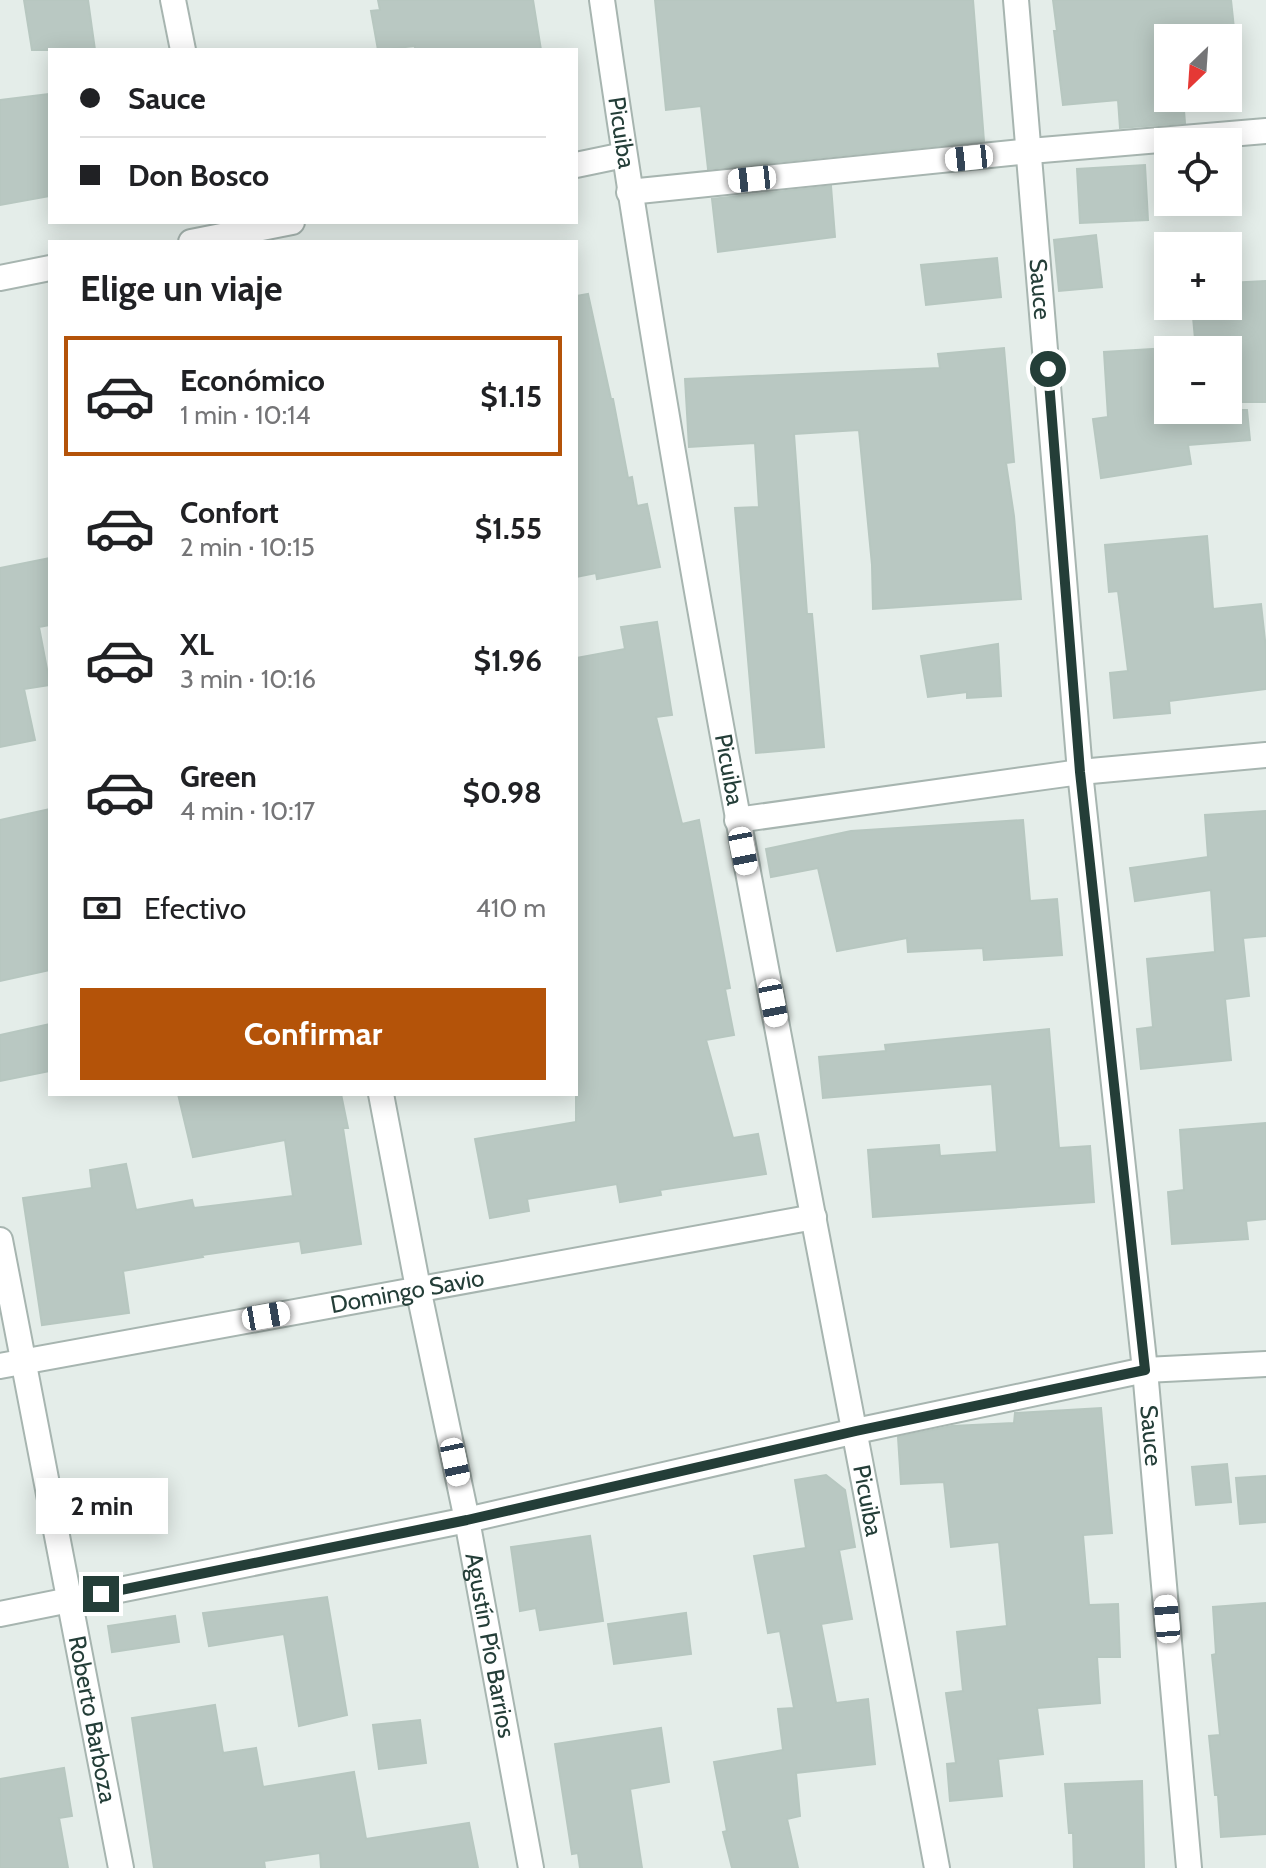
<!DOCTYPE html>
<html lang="es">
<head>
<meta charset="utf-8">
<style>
	:root { --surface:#fff; --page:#f2f2f2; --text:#202124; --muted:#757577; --line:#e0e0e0; --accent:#b45309 }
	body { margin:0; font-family:Cabin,sans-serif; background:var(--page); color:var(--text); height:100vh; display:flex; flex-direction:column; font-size:30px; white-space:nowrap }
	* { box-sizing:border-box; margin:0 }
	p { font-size:26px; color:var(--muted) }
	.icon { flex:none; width:44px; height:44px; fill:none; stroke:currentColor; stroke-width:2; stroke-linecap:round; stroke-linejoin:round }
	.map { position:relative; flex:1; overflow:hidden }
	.sheet { position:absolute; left:48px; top:240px; width:530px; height:856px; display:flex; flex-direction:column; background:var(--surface); border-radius:0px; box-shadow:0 4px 20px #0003 }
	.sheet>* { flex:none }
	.banner { position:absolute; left:48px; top:48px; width:530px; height:176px; border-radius:0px; box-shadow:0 4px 20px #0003; display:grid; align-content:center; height:176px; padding:0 32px; background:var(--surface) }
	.needle { width:52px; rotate:205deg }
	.buttons { position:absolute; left:1154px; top:24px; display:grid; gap:16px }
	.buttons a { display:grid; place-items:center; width:88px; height:88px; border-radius:0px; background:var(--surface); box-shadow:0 4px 20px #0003; font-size:40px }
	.end { position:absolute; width:36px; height:36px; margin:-18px; border:10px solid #243e38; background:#fff; box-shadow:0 0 0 4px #fff }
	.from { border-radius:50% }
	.bubble { position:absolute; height:56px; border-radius:0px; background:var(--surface); box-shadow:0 4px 20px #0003; font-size:26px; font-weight:700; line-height:56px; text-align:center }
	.car { position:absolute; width:24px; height:48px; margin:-24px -12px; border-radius:10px; box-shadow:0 0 6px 2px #0007; background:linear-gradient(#fff 24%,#345 0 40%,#fff 0 76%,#345 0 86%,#fff 0) }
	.banner b { display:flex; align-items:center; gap:28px; height:76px; font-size:30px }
	.banner b+b { border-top:2px solid var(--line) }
	.banner i { width:20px; height:20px; background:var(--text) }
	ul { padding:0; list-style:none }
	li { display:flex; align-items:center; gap:24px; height:120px; margin:0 16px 12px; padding:0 16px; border:4px solid transparent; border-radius:0px }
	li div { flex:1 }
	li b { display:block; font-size:30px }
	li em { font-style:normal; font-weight:700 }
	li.on { border-color:var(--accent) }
	li>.icon { width:72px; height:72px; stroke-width:1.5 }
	h2 { padding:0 32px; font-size:36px; line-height:96px }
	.pay { display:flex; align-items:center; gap:20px; height:88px; padding:0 32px; font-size:30px }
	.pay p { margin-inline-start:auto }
	.action { display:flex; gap:16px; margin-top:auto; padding:16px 32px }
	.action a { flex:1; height:92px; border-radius:0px; background:var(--accent); color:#fff; font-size:32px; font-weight:700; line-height:92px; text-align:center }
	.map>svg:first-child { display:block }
	.building { fill:#b9c8c2; stroke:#b7c7c0; stroke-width:2 }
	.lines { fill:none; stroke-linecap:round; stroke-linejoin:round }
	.minor-casing { stroke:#a7b5b0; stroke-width:28 }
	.minor { stroke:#fff; stroke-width:24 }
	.route { stroke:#243e38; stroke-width:10 }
	.labels { text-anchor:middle; stroke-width:7; stroke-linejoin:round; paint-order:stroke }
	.street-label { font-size:24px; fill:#243e38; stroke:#f5faf7 }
</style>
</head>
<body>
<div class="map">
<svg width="1266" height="1868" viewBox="0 0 1266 1868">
	<rect width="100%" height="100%" fill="#e4ede9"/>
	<!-- building -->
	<g class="building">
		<polygon points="24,0 88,0 95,50 32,50"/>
		<polygon points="378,0 533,0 541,50 415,50 415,46 378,50 371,11 380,10"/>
		<polygon points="655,0 973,0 984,141 708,169 701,106 666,110"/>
		<polygon points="1053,0 1231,0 1235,38 1168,38 1168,98 1183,98 1185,123 1120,128 1118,100 1063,105 1054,31 1057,31"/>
		<polygon points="50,94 50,196 0,205 0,100"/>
		<polygon points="1145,165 1148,220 1080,223 1077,169"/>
		<polygon points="831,186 835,237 718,252 712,199"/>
		<polygon points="1096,235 1102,287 1059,291 1054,240"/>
		<polygon points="997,258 1001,297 926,305 921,265"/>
		<polygon points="1266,281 1266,402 1228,402 1228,350 1196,350 1192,306 1228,306 1228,283"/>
		<polygon points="588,294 611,399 613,399 628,478 632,477 637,506 647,504 660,567 597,579 596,573 576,577 576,296"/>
		<polygon points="1004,348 1014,462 1006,463 1014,516 1021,599 873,609 872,565 859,430 794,434 807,614 812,614 824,747 756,753 735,508 759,507 755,443 689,447 685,379 940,368 938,354"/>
		<polygon points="1168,348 1168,410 1247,410 1250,440 1188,445 1191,464 1101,478 1093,419 1108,417 1104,352"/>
		<polygon points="1207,536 1213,609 1261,604 1266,649 1266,689 1169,701 1170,713 1114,718 1110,673 1128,671 1118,591 1109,592 1105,545"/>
		<polygon points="50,558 50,625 39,627 50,685 24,689 35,740 0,747 0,568"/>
		<polygon points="657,622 672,715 656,717 682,824 699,820 730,988 725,989 734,1035 706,1040 733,1138 758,1134 766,1174 660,1190 661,1195 620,1202 617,1184 527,1199 529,1211 490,1218 475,1139 576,1122 576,658 625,649 621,627"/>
		<polygon points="998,644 1001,696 967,698 967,692 928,697 921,656"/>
		<polygon points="50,809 50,970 0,981 0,820"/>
		<polygon points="1266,811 1266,936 1243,938 1249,996 1225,999 1231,1060 1141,1069 1137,1029 1153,1027 1147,959 1215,952 1211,890 1135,901 1130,868 1208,857 1205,815"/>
		<polygon points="1023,820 1030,901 1057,899 1062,955 984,960 983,948 908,952 907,938 837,951 818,868 771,877 766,849 851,831"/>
		<polygon points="50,1024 50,1071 0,1081 0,1035"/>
		<polygon points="1049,1029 1059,1148 1090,1146 1094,1202 873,1217 868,1150 939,1145 940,1156 997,1152 992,1084 823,1098 819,1057 886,1051 885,1045"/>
		<polygon points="178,1094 341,1094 348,1128 343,1128 361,1244 302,1253 300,1241 202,1255 203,1257 123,1271 129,1313 42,1325 23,1198 92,1188 90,1170 126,1164 136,1210 192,1200 194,1208 293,1196 285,1140 193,1157"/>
		<polygon points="1266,1123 1266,1219 1246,1221 1248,1239 1172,1244 1168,1192 1184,1190 1180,1130"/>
		<polygon points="1101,1408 1112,1533 1083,1535 1089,1605 1118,1604 1120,1657 1097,1657 1100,1703 1037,1708 1043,1754 998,1759 1002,1796 950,1801 947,1764 956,1763 946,1693 963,1691 957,1632 1007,1626 999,1542 951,1547 944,1482 901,1484 898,1437 952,1426 1014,1423 1015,1413"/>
		<polygon points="1227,1464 1231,1502 1196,1505 1192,1467"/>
		<polygon points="826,1475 845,1490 855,1547 839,1550 852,1619 821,1624 836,1703 868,1699 875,1764 796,1773 800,1816 787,1819 798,1868 732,1868 723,1832 727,1831 714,1762 783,1750 778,1709 794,1708 780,1631 768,1633 754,1556 806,1548 795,1480"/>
		<polygon points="1266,1476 1266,1522 1240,1524 1236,1478"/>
		<polygon points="590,1536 603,1621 540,1630 536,1608 520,1611 511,1547"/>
		<polygon points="327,1597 347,1715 299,1726 284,1634 209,1646 203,1613"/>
		<polygon points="1266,1603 1266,1834 1221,1837 1218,1795 1215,1795 1209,1736 1220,1735 1212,1655 1216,1654 1213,1607"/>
		<polygon points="686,1613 691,1654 614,1664 608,1624"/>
		<polygon points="175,1616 179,1642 112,1652 108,1626"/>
		<polygon points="215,1705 223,1753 256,1748 263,1787 354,1772 366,1839 469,1823 478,1868 321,1868 320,1853 264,1861 265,1868 154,1868 132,1718"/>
		<polygon points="420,1720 426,1763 379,1769 373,1725"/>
		<polygon points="661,1728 669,1782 630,1789 642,1868 580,1868 578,1853 572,1854 555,1744"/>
		<polygon points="64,1768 72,1816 59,1818 68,1868 0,1868 0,1779"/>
		<polygon points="1142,1781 1144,1868 1074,1868 1073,1833 1069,1833 1065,1784"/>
	</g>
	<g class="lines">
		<!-- minor casing -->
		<g class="minor-casing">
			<g id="minor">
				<polyline points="173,0 183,50"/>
				<path id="s1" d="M602,0C691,626 822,1246 937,1868"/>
				<path id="s2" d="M1016,0L1080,772L1145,1370L1189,1868"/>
				<polyline points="576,165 624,155"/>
				<polyline points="629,192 1030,151 1266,131"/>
				<polyline points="191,242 292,222"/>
				<polyline points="0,278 50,268"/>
				<polyline points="737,820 1080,772 1266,755"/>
				<path id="s3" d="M381,1094L418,1288L467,1520L531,1868"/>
				<path id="s4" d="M0,1240L121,1868"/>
				<path id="s5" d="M0,1366L814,1217"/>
				<polyline points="0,1614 467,1520 856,1431 1145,1370 1266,1364"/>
			</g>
		</g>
		<!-- minor -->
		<use href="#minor" class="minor"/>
	</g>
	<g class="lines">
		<!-- route -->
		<polyline class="route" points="101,1594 467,1520 856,1431 1145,1370 1080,772 1048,369"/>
	</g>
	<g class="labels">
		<!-- street labels -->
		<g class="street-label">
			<text dy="8" stroke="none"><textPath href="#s1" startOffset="134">Picuiba</textPath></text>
			<text dy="8" stroke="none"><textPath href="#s2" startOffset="290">Sauce</textPath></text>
			<text dy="8" stroke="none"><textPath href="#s1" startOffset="780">Picuiba</textPath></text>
			<text dy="8" stroke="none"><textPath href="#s5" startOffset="414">Domingo Savio</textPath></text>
			<text dy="8" stroke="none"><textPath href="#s2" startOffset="1442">Sauce</textPath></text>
			<text dy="8" stroke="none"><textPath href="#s1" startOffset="1524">Picuiba</textPath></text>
			<text dy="8" stroke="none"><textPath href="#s3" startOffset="562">Agustín Pío Barrios</textPath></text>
			<text dy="8" stroke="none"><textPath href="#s4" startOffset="488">Roberto Barboza</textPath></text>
		</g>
	</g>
</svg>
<div class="buttons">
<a><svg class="needle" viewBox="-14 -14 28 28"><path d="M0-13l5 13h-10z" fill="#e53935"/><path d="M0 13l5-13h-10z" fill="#757577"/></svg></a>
<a><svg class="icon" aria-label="locate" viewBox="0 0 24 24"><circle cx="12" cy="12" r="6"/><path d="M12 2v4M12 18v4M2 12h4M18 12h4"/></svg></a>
<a>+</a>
<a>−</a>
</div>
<i class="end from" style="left:1048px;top:369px"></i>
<i class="end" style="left:101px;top:1594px"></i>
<div class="bubble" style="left:36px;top:1478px;width:132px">2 min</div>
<i class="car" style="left:969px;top:158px;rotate:264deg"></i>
<i class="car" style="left:752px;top:179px;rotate:264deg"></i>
<i class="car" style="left:743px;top:851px;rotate:169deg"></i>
<i class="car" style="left:773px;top:1003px;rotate:169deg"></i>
<i class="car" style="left:266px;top:1316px;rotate:80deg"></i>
<i class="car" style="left:455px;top:1462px;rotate:168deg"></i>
<i class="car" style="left:1167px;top:1619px;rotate:355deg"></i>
<div class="banner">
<b><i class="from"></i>Sauce</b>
<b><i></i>Don Bosco</b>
</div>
<section class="sheet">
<h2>Elige un viaje</h2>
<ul>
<li class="on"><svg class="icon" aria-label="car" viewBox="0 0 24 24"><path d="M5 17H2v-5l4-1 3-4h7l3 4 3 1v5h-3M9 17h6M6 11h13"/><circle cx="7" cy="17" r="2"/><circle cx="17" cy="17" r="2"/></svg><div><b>Económico</b><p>1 min · 10:14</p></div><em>$1.15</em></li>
<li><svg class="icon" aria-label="car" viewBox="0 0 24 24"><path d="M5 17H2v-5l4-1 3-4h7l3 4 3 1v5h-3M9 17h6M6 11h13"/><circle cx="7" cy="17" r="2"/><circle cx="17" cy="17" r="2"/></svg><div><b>Confort</b><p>2 min · 10:15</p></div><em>$1.55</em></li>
<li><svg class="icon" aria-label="car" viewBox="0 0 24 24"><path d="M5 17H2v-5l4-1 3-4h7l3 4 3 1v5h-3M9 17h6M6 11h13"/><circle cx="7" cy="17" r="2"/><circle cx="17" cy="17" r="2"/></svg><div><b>XL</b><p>3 min · 10:16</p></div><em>$1.96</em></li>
<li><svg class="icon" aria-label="car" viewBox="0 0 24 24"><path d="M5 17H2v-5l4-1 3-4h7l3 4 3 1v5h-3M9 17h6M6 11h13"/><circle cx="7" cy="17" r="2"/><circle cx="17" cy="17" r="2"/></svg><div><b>Green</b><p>4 min · 10:17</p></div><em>$0.98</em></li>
</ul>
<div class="pay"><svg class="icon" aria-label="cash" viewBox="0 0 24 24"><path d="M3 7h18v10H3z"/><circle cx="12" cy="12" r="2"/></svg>Efectivo<p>410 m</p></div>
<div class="action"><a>Confirmar</a></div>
</section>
</div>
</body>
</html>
